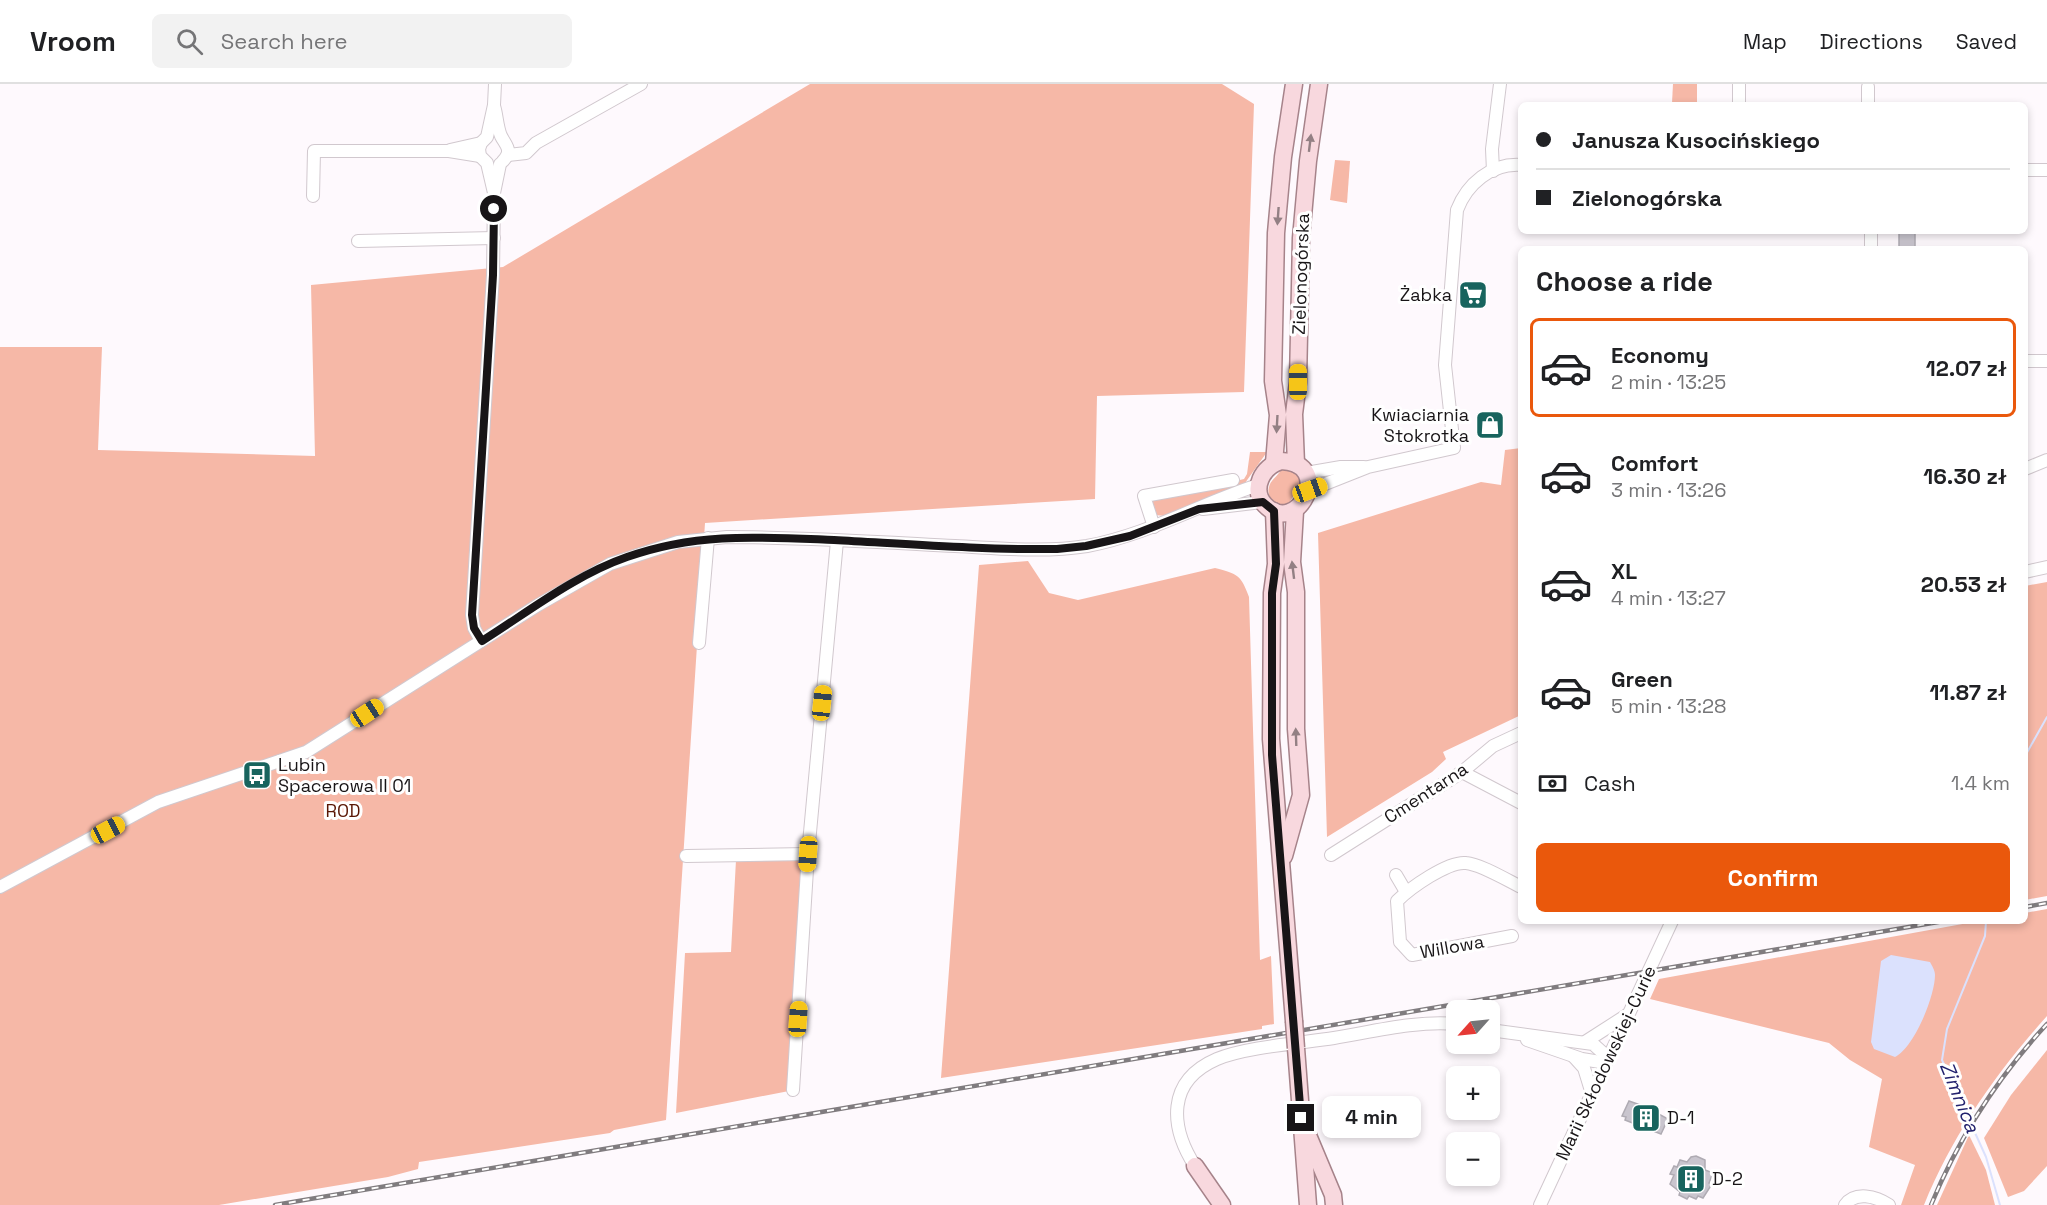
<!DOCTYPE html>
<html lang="en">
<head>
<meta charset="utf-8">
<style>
	:root { --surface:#fff; --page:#f2f2f2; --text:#202124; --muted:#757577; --line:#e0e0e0; --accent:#ea580c }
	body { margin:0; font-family:"Space Grotesk",sans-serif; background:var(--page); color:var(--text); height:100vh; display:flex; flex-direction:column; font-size:22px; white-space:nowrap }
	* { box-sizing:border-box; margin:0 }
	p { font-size:20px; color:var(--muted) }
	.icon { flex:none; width:33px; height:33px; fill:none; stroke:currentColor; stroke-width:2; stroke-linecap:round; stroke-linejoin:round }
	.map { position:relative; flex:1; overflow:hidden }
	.panel { position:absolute; left:1518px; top:162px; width:510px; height:678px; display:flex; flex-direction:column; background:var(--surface); border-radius:9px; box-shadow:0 3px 9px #0003 }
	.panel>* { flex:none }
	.guide { position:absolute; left:1518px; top:18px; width:510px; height:132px; border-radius:9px; box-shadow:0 3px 9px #0003; display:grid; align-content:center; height:132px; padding:0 18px; background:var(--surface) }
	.needle { width:39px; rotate:243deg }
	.fabs { position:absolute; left:1446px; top:916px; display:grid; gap:12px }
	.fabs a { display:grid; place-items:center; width:54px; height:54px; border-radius:9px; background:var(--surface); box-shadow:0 3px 9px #0003; font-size:30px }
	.end { position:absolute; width:27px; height:27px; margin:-14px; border:8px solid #181517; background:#fff; box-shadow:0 0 0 3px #fff }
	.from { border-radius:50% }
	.bubble { position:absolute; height:42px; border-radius:9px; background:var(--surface); box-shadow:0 3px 9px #0003; font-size:20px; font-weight:700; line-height:42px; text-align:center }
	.car { position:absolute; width:18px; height:36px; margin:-18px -9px; border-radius:8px; box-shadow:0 0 4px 2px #0007; background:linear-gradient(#f5c518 24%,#345 0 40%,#f5c518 0 76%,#345 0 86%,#f5c518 0) }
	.guide b { display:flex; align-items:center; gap:21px; height:57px; font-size:22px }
	.guide b+b { border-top:2px solid var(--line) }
	.guide i { width:15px; height:15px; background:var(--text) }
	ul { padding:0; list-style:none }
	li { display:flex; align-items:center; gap:18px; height:99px; margin:0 12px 9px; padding:0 6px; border:3px solid transparent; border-radius:9px }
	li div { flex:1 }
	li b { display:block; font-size:22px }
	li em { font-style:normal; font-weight:700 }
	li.on { border-color:var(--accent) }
	li>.icon { width:54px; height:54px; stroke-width:1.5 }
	h2 { padding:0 18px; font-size:27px; line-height:72px }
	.pay { display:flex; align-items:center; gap:15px; height:66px; padding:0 18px; font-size:22px }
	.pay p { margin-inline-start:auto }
	.primary-button { display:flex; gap:12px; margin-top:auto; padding:12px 18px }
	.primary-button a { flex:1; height:69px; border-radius:9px; background:var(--accent); color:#fff; font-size:24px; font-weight:700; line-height:69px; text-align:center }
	header { display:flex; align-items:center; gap:36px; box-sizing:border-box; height:84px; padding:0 30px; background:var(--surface); border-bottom:2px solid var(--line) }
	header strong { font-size:28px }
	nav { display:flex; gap:33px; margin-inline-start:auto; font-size:21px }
	.search { width:420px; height:54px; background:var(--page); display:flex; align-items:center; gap:15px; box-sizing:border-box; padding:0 21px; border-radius:9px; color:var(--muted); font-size:22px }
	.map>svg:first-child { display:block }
	.green { fill:#f6b8a7 }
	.water { fill:#dbe1fd }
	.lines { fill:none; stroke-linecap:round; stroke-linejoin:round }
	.stream { stroke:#dbe1fd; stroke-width:2 }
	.building { fill:#c9c5ce; stroke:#afabb3; stroke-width:1.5 }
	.minor-casing { stroke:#d1c8ce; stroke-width:14 }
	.major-casing { stroke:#a6838a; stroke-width:19 }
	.minor { stroke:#fff; stroke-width:12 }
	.major { stroke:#f8d8de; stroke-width:16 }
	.rail-casing { stroke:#807c7f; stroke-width:4.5 }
	.rail { stroke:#fff; stroke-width:2; stroke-dasharray:7; stroke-linecap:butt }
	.major-bridge-casing { stroke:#a6838a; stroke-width:19; stroke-linecap:butt }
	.major-bridge { stroke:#f8d8de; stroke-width:16 }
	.oneway { fill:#938084 }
	.route { stroke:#181517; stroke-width:8 }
	.labels { text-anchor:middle; stroke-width:6; stroke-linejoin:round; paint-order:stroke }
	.street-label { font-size:18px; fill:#181517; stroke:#fff }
	.poi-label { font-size:18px; fill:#181517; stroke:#fff; text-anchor:start }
	.park-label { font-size:18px; fill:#5a1604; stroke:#fff }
	.water-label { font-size:20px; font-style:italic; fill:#23226e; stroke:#fff }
</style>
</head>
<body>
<header>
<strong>Vroom</strong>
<div class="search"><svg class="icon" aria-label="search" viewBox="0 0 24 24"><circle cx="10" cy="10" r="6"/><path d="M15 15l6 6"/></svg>Search here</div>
<nav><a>Map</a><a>Directions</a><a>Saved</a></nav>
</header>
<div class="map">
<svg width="2047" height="1121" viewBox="0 0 2047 1121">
	<rect width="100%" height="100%" fill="#fef9fd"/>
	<!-- green -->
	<g class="green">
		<polygon points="810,0 1222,0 1254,20 1244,308 1097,312 1095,415 705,439 666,1036 614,1046 610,1049 419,1078 418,1085 388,1093 219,1121 0,1121 0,263 102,263 98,366 315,372 311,201 503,183"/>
		<polygon points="1673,0 1697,0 1697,20 1672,19"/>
		<polygon points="1335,76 1350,77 1347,119 1330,116"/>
		<polygon points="1521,364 1521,631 1443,668 1446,675 1432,688 1327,753 1318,449 1481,398 1501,401 1505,366"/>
		<polygon points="1250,368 1267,368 1245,399 1165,432 1155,431 1151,417 1244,395 1247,390"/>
		<path d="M1282,384L1297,389C1305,405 1293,408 1288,422C1276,421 1264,414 1270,400C1273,394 1279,391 1282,384Z"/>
		<path d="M1028,477L1049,509L1078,516L1215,484C1238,490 1241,491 1249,513L1260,876L1271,872L1274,940L1262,942V945L941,994L979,481Z"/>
		<polygon points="2047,498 2047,812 2025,816 2025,502"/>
		<polygon points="804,775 789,1007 676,1029 685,869 731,868 736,776"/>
		<path d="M2047,825V932C1996,989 1953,1050 1924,1121H1901L1915,1081L1869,1063L1882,995L1850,976L1829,959L1650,915L1659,895L1979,837H2025V829Z"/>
		<polygon points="2047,966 2047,1082 2024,1107 2008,1113 1984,1054 2011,1011"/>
		<polygon points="1969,1051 1986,1086 1995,1121 1937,1121"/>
	</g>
	<!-- water -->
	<path class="water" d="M1891,871L1930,878C1932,882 1935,886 1935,891C1935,912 1914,964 1895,973L1874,965L1871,958L1881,877Z"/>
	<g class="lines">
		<!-- stream -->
		<g class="stream">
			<polyline points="2025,672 2047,633"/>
			<polyline points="1986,837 1985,852 1947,945 1942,976 1986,1073 2000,1121"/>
		</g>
	</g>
	<!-- building -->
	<g class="building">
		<rect x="1899" y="147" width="16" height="18"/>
		<polygon points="1629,1017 1646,1023 1668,1035 1661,1050 1625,1036 1626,1033 1622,1032"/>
		<polygon points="1696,1072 1705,1076 1705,1086 1713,1089 1709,1099 1712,1100 1703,1114 1698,1112 1696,1115 1689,1112 1687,1115 1679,1111 1680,1108 1670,1100 1674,1091 1670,1090 1674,1082 1677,1083 1680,1076 1687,1078 1691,1073"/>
	</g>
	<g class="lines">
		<!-- minor casing -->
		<g class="minor-casing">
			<g id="minor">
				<polyline points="1868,3 1868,21"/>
				<polyline points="1739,21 1739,0"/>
				<path d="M494,22C497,31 497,43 501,52C506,62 513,66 503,77"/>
				<polyline points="450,66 481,59"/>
				<polyline points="508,71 526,69 536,59 641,0"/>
				<polyline points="2025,86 2047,86"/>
				<polyline points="1493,87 1492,65 1500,0"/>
				<polyline points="494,109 487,79 480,72 479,65 481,59 487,53 494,21 495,0"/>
				<polyline points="313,112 314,67 449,67 480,72"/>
				<polyline points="1871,147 1871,165"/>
				<polyline points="358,157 494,154"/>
				<polyline points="2025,277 2047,277"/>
				<polyline points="2025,385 2047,376"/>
				<polyline points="1306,389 1341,383 1364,383"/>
				<path d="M1310,406L1368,383L1454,364L1445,281L1457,126C1467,100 1491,79 1521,81"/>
				<polyline points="1203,425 1262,418"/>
				<polyline points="1154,443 1144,412 1233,396"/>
				<polyline points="2025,488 2047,483"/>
				<polyline points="481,557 474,544 472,531 493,191 494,109 500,80"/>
				<polyline points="699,559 708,454"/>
				<polyline points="1462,688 1521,719"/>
				<polyline points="1331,771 1462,688 1493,662 1521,649"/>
				<polyline points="686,772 808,770"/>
				<polyline points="1396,791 1406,808"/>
				<path d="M0,803L158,718L306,668L538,521L610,480L678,458L727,453C803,453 879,458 955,462C998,464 1043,469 1087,462C1147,451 1200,420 1258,401"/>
				<path d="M1512,852L1412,871L1400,858L1397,817C1410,804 1448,777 1466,779C1480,780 1507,796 1521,803"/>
				<polyline points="1490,946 1593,960 1603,969 1606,979"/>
				<polyline points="1527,956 1582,975 1606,979"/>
				<polyline points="1585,958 1627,931"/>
				<polyline points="1574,973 1584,984 1592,1010"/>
				<polyline points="793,1006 808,770 837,457"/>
				<path d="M1195,1082C1170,1043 1166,997 1217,975C1246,963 1301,959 1334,954C1371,948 1419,936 1456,940"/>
				<polyline points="1540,1121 1672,837"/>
				<path d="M1845,1121C1855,1107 1876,1112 1889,1121"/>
			</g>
		</g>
		<!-- major casing -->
		<g class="major-casing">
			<g id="major">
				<path d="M1281,377C1336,379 1297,454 1265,421C1250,405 1263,382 1281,377Z"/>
				<polyline points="1274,379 1278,331 1273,297 1276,149 1283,73 1294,0"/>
				<polyline points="1296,380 1294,330 1298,298 1301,154 1308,77 1319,0"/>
				<polyline points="1274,427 1276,480 1272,509 1271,655 1294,937"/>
				<polyline points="1284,772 1301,711 1296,645 1296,508 1292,478 1295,427"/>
				<polyline points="1296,964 1308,1121"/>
				<polyline points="1307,1049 1333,1111 1334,1121"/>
				<polyline points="1195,1082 1222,1121"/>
			</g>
		</g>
		<!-- minor -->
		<use href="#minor" class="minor"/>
		<!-- major -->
		<use href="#major" class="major"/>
		<!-- rail casing -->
		<g class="rail-casing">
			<g id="rail">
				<polyline points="2025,823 2047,819"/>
				<polyline points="275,1121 1944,837"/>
				<path d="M1931,1121C1959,1053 1997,994 2047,940"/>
			</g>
		</g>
		<!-- rail -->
		<use href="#rail" class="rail"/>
		<!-- major-bridge casing -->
		<g class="major-bridge-casing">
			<polyline id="major-bridge" points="1294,937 1296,964"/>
		</g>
		<!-- major-bridge -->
		<use href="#major-bridge" class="major-bridge"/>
	</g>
	<!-- one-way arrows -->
	<defs><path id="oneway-solid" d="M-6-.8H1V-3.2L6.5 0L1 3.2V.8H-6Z" transform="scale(1.5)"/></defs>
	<g class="oneway">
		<use href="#oneway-solid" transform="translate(1310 59) rotate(-83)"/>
		<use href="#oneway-solid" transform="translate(1278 132) rotate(94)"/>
		<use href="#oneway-solid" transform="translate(1277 340) rotate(93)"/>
		<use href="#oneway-solid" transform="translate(1293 486) rotate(-97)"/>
		<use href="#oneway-solid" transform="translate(1296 653) rotate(-92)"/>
	</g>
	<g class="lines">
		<!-- route -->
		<path class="route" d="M494,125L493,191L472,531L474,544L482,557C528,528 575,491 627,473C697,448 761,453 834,456C908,460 983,466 1057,465L1086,462L1130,452L1199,425L1263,418L1274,427L1276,480L1272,509V671L1301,1034"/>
	</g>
	<!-- icons -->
	<defs>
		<g id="supermarket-square" transform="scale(1.5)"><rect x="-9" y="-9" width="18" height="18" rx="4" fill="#18645e" stroke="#fff"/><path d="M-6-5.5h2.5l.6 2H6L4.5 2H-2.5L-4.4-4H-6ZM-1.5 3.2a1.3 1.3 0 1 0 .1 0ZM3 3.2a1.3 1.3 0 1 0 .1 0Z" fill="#fff"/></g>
		<g id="shop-square" transform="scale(1.5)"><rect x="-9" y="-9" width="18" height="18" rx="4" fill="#18645e" stroke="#fff"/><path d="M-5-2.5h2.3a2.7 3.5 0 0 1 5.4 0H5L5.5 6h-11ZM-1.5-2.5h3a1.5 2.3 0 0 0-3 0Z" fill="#fff"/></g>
		<g id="bus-square" transform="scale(1.5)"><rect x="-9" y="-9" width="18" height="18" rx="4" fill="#18645e" stroke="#fff"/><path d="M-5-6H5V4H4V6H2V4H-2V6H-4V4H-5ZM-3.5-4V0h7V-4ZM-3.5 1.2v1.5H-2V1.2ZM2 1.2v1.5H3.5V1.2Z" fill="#fff"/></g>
		<g id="building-square" transform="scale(1.5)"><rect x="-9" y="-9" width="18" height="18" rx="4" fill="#18645e" stroke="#fff"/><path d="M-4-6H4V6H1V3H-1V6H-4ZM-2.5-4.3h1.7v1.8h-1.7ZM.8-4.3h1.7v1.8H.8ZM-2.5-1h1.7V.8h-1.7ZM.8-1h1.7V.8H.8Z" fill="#fff"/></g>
	</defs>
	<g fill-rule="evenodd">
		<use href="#supermarket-square" x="1473" y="211"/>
		<use href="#shop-square" x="1490" y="341"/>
		<use href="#bus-square" x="257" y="691"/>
		<use href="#building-square" x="1646" y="1034"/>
		<use href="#building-square" x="1691" y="1095"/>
	</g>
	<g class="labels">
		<!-- street labels -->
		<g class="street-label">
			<text transform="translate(1301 190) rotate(-88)" y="6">Zielonogórska</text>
			<text transform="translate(1426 709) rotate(-33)" y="6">Cmentarna</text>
			<text transform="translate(1452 863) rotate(-10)" y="6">Willowa</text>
			<text transform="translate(1606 979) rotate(-65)" y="6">Marii Skłodowskiej-Curie</text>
		</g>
		<!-- poi labels -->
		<g class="poi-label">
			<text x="1452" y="217" text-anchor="end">Żabka</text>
			<text x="1469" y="337" text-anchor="end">Kwiaciarnia<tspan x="1469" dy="21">Stokrotka</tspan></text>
			<text x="278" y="687">Lubin<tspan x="278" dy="21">Spacerowa II 01</tspan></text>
			<text x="1667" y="1040">D-1</text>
			<text x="1712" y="1101">D-2</text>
		</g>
		<!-- park labels -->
		<g class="park-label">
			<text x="343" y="733">ROD</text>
		</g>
		<!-- water labels -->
		<g class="water-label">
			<text transform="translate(1960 1013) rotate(68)" y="7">Zimnica</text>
		</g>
	</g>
</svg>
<div class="fabs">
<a><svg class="needle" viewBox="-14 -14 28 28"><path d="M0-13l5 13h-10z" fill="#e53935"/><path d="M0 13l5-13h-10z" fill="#757577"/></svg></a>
<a>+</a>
<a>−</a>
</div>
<i class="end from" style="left:494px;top:125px"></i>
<i class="end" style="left:1301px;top:1034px"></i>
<div class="bubble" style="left:1322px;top:1012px;width:99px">4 min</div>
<i class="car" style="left:1298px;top:298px;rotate:0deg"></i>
<i class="car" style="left:1310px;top:406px;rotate:70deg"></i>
<i class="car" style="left:822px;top:619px;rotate:6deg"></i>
<i class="car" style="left:367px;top:629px;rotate:57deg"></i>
<i class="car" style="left:108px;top:746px;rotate:62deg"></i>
<i class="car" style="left:808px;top:770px;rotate:184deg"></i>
<i class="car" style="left:798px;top:935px;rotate:4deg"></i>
<div class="guide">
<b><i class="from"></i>Janusza Kusocińskiego</b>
<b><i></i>Zielonogórska</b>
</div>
<section class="panel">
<h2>Choose a ride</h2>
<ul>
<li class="on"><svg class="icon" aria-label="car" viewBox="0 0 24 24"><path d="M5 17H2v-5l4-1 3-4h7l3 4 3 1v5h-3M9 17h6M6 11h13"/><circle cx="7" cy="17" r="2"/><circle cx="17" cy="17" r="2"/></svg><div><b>Economy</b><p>2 min · 13:25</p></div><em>12.07 zł</em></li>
<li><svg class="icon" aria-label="car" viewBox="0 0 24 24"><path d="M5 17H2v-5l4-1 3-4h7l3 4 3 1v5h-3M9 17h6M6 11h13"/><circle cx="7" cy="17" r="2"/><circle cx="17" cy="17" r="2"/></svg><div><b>Comfort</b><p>3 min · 13:26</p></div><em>16.30 zł</em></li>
<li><svg class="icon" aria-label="car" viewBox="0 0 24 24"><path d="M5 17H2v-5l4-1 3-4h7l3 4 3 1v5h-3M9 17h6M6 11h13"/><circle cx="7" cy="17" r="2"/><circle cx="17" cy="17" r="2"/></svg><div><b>XL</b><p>4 min · 13:27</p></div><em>20.53 zł</em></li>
<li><svg class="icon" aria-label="car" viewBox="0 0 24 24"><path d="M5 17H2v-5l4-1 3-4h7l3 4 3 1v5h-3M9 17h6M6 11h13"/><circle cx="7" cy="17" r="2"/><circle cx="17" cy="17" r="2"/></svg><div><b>Green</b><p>5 min · 13:28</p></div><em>11.87 zł</em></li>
</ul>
<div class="pay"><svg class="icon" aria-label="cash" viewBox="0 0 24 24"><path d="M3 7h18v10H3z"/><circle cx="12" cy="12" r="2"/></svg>Cash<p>1.4 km</p></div>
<div class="primary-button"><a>Confirm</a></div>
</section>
</div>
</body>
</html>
